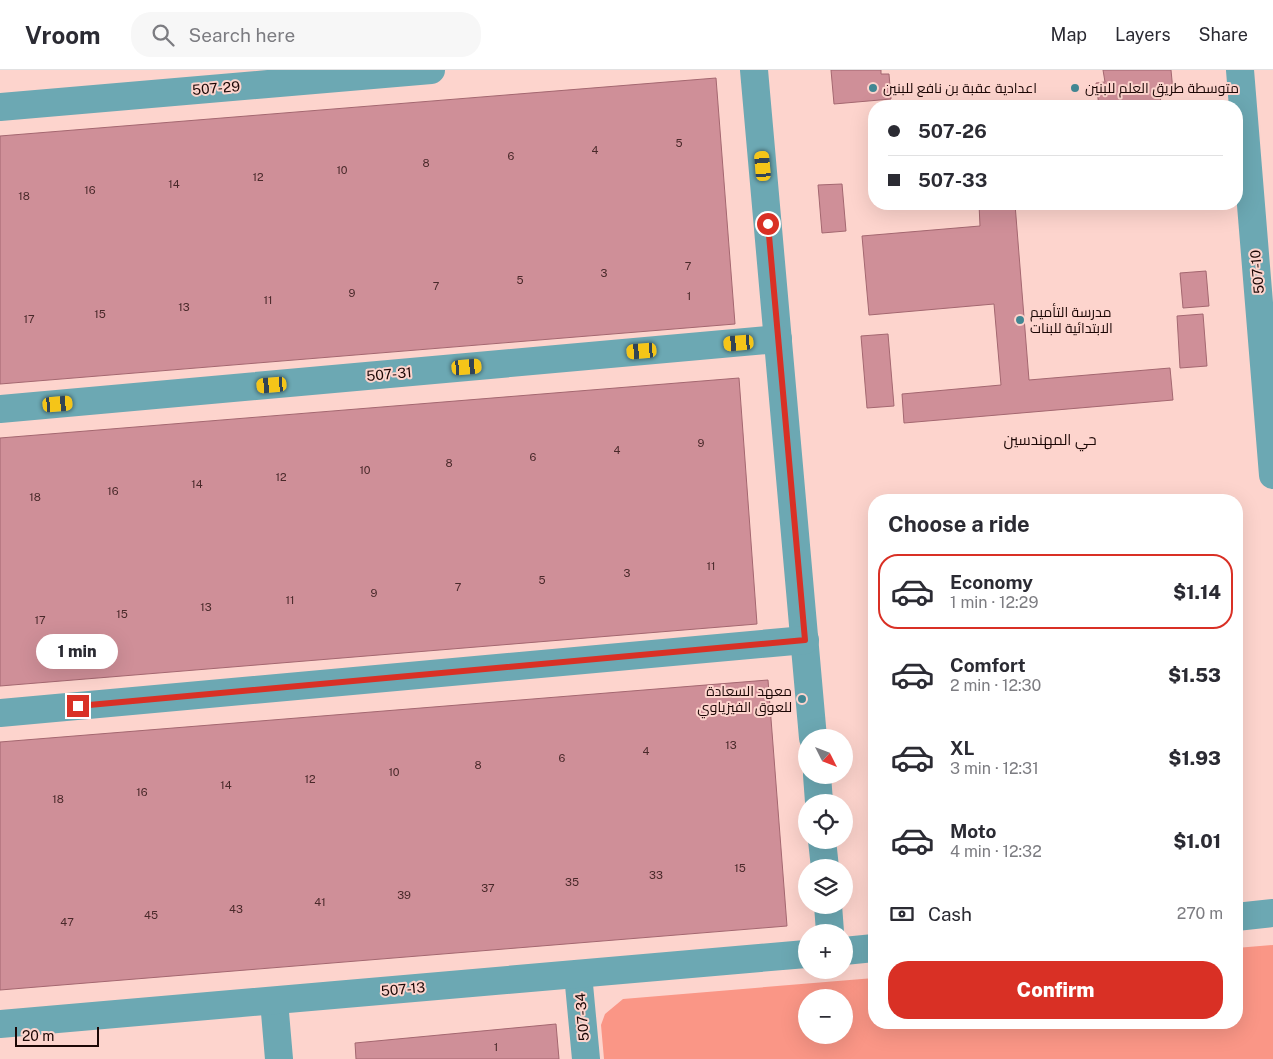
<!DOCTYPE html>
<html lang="en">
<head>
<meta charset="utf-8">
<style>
	:root { --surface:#fff; --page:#f7f7f7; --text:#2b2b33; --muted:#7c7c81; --line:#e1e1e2; --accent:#d93025 }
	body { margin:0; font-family:"Public Sans",Cairo,sans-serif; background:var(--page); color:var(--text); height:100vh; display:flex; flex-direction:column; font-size:19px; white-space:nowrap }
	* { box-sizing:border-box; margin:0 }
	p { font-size:16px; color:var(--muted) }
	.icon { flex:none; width:28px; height:28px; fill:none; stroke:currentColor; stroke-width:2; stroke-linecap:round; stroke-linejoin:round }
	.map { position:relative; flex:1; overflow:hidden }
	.side { position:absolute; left:868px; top:424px; width:375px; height:535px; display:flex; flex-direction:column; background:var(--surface); border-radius:20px; box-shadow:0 5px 20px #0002 }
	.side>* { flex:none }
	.hud { position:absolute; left:868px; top:30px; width:375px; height:110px; border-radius:20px; box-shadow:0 5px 20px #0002; display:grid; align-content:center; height:110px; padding:0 20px; background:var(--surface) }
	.needle { width:32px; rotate:132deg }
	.controls { position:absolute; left:798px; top:659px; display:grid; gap:10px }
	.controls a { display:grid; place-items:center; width:55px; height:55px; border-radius:50%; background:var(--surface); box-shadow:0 5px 20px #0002; font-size:25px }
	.scale { position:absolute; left:15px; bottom:12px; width:84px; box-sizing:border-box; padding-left:5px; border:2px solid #1c0705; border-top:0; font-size:14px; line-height:18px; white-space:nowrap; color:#1c0705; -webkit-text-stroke:4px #fdd4cd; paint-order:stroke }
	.end { position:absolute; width:22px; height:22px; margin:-11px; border:6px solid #d93025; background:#fff; box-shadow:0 0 0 2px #fff }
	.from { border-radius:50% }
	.bubble { position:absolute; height:35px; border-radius:18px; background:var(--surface); box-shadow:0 5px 20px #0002; font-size:16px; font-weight:800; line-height:35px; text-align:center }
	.car { position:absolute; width:15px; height:30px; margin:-15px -8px; border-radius:6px; box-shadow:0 0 4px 1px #0007; background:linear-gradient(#f5c518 24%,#345 0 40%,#f5c518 0 76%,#345 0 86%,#f5c518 0) }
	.hud b { display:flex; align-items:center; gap:18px; height:48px; font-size:19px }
	.hud b+b { border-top:1px solid var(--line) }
	.hud i { width:12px; height:12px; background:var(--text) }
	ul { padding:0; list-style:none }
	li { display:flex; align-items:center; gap:15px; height:75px; margin:0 10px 8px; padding:0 10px; border:2px solid transparent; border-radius:20px }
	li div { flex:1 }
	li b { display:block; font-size:19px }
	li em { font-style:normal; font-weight:800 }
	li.on { border-color:var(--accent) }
	li>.icon { width:45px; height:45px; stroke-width:1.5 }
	h2 { padding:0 20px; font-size:22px; line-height:60px }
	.pay { display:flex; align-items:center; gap:12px; height:55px; padding:0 20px; font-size:19px }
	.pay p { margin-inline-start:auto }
	.button { display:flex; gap:10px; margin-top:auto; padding:10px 20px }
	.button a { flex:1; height:58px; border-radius:20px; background:var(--accent); color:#fff; font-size:20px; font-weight:800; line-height:58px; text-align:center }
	header { display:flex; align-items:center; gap:30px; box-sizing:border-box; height:70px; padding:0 25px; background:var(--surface); border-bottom:1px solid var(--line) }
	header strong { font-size:24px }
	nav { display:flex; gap:28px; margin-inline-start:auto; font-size:18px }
	.search { width:350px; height:45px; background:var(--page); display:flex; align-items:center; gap:12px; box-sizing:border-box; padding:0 18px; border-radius:20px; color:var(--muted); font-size:19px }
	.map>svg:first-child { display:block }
	.green { fill:#fa9686; fill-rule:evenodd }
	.building { fill:#cf8f98; stroke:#a46770 }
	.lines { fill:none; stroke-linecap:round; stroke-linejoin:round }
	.minor { stroke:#6ca8b3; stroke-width:28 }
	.route { stroke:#d93025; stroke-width:6 }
	.poi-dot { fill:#428793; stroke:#fdd4cd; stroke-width:2 }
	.labels { text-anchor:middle; stroke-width:4; stroke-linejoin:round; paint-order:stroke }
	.number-label { font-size:11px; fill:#49292a }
	.street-label { font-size:14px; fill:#1c0705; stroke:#fdd4cd }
	.poi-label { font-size:14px; fill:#1c0705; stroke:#fdd4cd; text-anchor:start }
	.neighbourhood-label { font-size:15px; fill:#1c0705; stroke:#fdd4cd }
</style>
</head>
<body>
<header>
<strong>Vroom</strong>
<div class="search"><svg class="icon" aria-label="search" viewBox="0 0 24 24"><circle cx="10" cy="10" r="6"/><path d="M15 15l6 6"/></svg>Search here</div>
<nav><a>Map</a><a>Layers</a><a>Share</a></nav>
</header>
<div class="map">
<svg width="1273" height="989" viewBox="0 0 1273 989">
	<rect width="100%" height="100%" fill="#fdd4cd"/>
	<!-- green -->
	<path class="green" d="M1273,875V989H604L601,955L605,944L623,929L874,908V952H1236V878ZM806,928H844V965H806Z"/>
	<!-- building -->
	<g class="building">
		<polygon points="831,0 881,0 881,4 889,4 891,29 834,34"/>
		<polygon points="1103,0 1171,0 1173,21 1160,22 1161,36 1099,36 1096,13 1105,12"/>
		<polygon points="716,8 735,254 0,314 0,66"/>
		<polygon points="842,114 846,161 822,163 818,115"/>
		<polygon points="979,134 1015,134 1029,310 1170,298 1173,330 904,353 902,324 1001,315 994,234 869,245 862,166 980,156"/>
		<polygon points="1206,201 1209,236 1183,238 1180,203"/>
		<polygon points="1203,244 1207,296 1180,298 1177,246"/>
		<polygon points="888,264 894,336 867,338 861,266"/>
		<polygon points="739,308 757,554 0,616 0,368"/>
		<polygon points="768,610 787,856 0,920 0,672"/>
		<polygon points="556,954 559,989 356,989 355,973"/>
	</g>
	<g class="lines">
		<!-- minor -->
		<g class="minor">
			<polyline points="754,0 813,668"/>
			<polyline points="1240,0 1273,405"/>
			<polyline points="0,37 431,0"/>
			<polyline points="0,339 778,269"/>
			<polyline points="0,643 805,570"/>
			<polyline points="817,705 819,732"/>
			<polyline points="822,770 825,798"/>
			<polyline points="828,835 830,862"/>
			<polyline points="1236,847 1273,843"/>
			<polyline points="844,881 874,878"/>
			<polyline points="578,904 586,989"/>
			<polyline points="274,931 279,989"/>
			<polyline points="0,954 806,884"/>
		</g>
	</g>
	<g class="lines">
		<!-- route -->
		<polyline class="route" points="78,636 805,570 768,154"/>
	</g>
	<!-- markers -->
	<g class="poi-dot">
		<circle cx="873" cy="18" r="5"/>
		<circle cx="1075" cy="18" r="5"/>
		<circle cx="1020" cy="250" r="5"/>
		<circle cx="802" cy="629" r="5"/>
	</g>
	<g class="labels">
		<!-- number labels -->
		<g class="number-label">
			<text x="679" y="77">5</text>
			<text x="595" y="84">4</text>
			<text x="511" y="90">6</text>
			<text x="426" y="97">8</text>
			<text x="342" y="104">10</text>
			<text x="258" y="111">12</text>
			<text x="174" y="118">14</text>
			<text x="90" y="124">16</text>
			<text x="24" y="130">18</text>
			<text x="688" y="200">7</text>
			<text x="604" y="207">3</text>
			<text x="520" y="214">5</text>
			<text x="436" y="220">7</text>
			<text x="352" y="227">9</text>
			<text x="689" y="230">1</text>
			<text x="268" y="234">11</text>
			<text x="184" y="241">13</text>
			<text x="100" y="248">15</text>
			<text x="29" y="253">17</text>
			<text x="701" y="377">9</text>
			<text x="617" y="384">4</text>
			<text x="533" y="391">6</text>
			<text x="449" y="397">8</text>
			<text x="365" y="404">10</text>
			<text x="281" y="411">12</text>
			<text x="197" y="418">14</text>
			<text x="113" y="425">16</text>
			<text x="35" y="431">18</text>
			<text x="711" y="500">11</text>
			<text x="627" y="507">3</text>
			<text x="542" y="514">5</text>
			<text x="458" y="521">7</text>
			<text x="374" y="527">9</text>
			<text x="290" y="534">11</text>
			<text x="206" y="541">13</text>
			<text x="122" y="548">15</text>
			<text x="40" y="554">17</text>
			<text x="731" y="679">13</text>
			<text x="646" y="685">4</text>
			<text x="562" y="692">6</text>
			<text x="478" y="699">8</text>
			<text x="394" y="706">10</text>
			<text x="310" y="713">12</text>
			<text x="226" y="719">14</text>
			<text x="142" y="726">16</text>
			<text x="58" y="733">18</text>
			<text x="740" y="802">15</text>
			<text x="656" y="809">33</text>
			<text x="572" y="816">35</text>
			<text x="488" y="822">37</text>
			<text x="404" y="829">39</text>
			<text x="320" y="836">41</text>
			<text x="236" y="843">43</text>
			<text x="151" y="849">45</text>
			<text x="67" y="856">47</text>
			<text x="496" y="981">1</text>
		</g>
		<!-- street labels -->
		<g class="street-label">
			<text transform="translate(216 18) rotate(-5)" y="5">507-29</text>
			<text transform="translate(1257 202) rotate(-95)" y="5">507-10</text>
			<text transform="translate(389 304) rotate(-5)" y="5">507-31</text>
			<text transform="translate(403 919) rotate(-5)" y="5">507-13</text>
			<text transform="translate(582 947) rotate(-95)" y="5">507-34</text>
		</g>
		<!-- poi labels -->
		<g class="poi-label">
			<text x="883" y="23">اعدادية عقبة بن نافع للبنين</text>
			<text x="1085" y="23">متوسطة طريق العلم للبنين</text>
			<text x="1030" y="247">مدرسة التأميم<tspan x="1030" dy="16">الابتدائية للبنات</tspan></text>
			<text x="792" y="626" text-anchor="end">معهد السعادة<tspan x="792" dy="16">للعوق الفيزياوي</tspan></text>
		</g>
		<!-- neighbourhood labels -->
		<g class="neighbourhood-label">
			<text x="1050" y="375">حي المهندسين</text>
		</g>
	</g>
</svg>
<div class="controls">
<a><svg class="needle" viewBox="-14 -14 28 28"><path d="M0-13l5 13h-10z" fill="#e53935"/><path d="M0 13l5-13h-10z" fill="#7c7c81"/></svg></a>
<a><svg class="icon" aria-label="locate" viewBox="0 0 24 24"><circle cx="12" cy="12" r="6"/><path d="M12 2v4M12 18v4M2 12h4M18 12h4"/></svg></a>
<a><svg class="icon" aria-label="layers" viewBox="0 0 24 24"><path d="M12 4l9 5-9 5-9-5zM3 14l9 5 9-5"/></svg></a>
<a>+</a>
<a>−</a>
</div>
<div class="scale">20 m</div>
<i class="end from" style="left:768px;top:154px"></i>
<i class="end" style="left:78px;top:636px"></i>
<div class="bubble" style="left:36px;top:564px;width:82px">1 min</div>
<i class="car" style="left:763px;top:96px;rotate:355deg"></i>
<i class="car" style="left:739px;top:273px;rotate:265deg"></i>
<i class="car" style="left:642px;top:281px;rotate:265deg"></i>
<i class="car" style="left:467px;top:297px;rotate:85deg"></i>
<i class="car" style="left:272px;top:315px;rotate:265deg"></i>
<i class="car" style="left:58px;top:334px;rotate:85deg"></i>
<div class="hud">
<b><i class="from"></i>507-26</b>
<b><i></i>507-33</b>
</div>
<section class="side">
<h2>Choose a ride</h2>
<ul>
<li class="on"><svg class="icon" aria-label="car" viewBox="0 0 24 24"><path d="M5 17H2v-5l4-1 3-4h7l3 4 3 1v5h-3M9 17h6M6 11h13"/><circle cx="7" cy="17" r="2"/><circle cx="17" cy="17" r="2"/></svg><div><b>Economy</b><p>1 min · 12:29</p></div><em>$1.14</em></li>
<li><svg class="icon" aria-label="car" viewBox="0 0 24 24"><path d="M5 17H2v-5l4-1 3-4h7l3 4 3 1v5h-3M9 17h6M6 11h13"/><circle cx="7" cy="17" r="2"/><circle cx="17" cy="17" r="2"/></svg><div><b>Comfort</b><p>2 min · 12:30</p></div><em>$1.53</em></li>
<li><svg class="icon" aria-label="car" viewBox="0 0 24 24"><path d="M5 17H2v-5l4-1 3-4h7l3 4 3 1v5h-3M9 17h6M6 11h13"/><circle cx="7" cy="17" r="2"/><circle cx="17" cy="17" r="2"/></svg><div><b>XL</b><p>3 min · 12:31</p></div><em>$1.93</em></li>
<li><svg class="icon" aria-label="car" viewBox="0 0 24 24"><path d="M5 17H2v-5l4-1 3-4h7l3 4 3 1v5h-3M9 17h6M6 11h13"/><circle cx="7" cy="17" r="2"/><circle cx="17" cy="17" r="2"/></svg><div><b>Moto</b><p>4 min · 12:32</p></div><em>$1.01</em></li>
</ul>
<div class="pay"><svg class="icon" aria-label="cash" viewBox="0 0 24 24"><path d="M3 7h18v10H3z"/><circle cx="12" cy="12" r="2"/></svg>Cash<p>270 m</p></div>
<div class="button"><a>Confirm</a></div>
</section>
</div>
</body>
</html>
